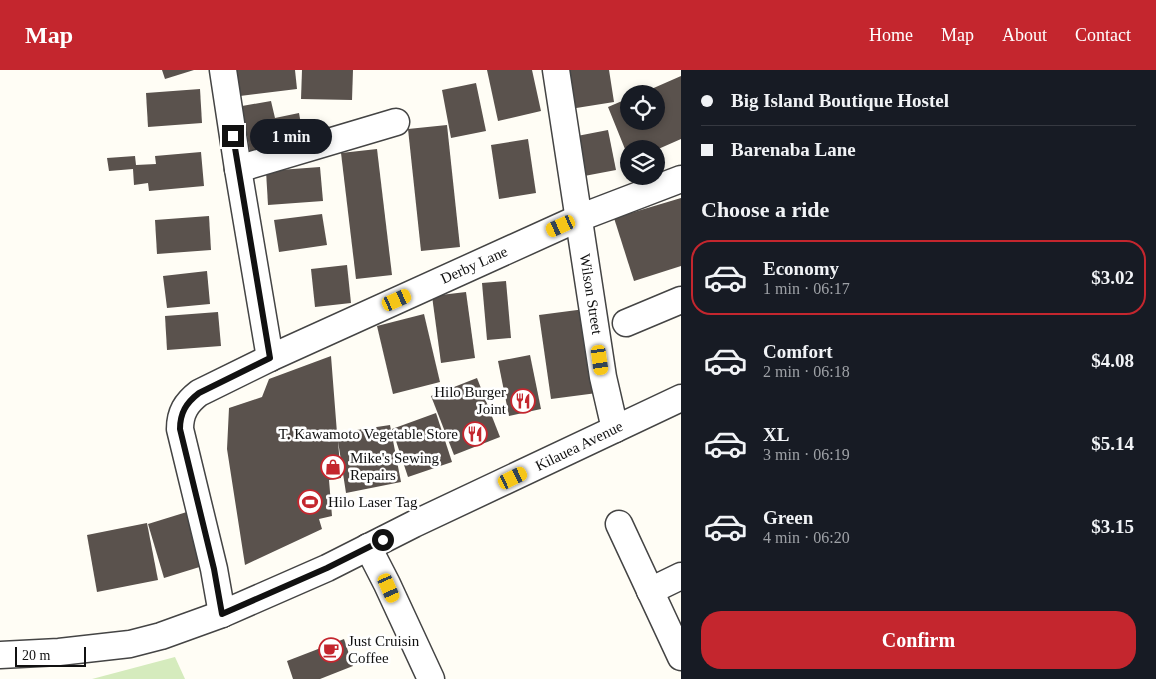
<!DOCTYPE html>
<html lang="en">
<head>
<meta charset="utf-8">
<style>
	:root { --surface:#171b24; --page:#20242c; --text:#f1f3f6; --muted:#9ea1a6; --line:#363941; --accent:#c4262e }
	body { margin:0; font-family:Georgia,serif; background:var(--page); color:var(--text); height:100vh; display:flex; flex-direction:column; font-size:19px; white-space:nowrap }
	* { box-sizing:border-box; margin:0 }
	p { font-size:16px; color:var(--muted) }
	.icon { flex:none; width:28px; height:28px; fill:none; stroke:currentColor; stroke-width:2; stroke-linecap:round; stroke-linejoin:round }
	.map { position:relative; flex:1; overflow:hidden }
	.drawer { display:flex; flex-direction:column; background:var(--surface); width:475px }
	.drawer>* { flex:none }
	.hud { display:grid; align-content:center; height:110px; padding:0 20px; background:var(--surface) }
	.tools { position:absolute; left:620px; top:15px; display:grid; gap:10px }
	.tools a { display:grid; place-items:center; width:45px; height:45px; border-radius:50%; background:var(--surface); box-shadow:0 2px 8px #0003; font-size:25px }
	.scale { position:absolute; left:15px; bottom:12px; width:71px; box-sizing:border-box; padding-left:5px; border:2px solid #111; border-top:0; font-size:14px; line-height:18px; white-space:nowrap; color:#111; -webkit-text-stroke:4px #fff; paint-order:stroke }
	.end { position:absolute; width:22px; height:22px; margin:-11px; border:6px solid #111; background:#fff; box-shadow:0 0 0 2px #fff }
	.from { border-radius:50% }
	.bubble { position:absolute; height:35px; border-radius:18px; background:var(--surface); box-shadow:0 2px 8px #0003; font-size:16px; font-weight:700; line-height:35px; text-align:center }
	.car { position:absolute; width:15px; height:30px; margin:-15px -8px; border-radius:6px; box-shadow:0 0 4px 1px #0007; background:linear-gradient(#f5c518 24%,#345 0 40%,#f5c518 0 76%,#345 0 86%,#f5c518 0) }
	.hud b { display:flex; align-items:center; gap:18px; height:48px; font-size:19px }
	.hud b+b { border-top:1px solid var(--line) }
	.hud i { width:12px; height:12px; background:var(--text) }
	ul { padding:0; list-style:none }
	li { display:flex; align-items:center; gap:15px; height:75px; margin:0 10px 8px; padding:0 10px; border:2px solid transparent; border-radius:20px }
	li div { flex:1 }
	li b { display:block; font-size:19px }
	li em { font-style:normal; font-weight:700 }
	li.current { border-color:var(--accent) }
	li>.icon { width:45px; height:45px; stroke-width:1.5 }
	h2 { padding:0 20px; font-size:22px; line-height:60px }
	.primary-button { display:flex; gap:10px; margin-top:auto; padding:10px 20px }
	.primary-button a { flex:1; height:58px; border-radius:20px; background:var(--accent); color:#fff; font-size:20px; font-weight:700; line-height:58px; text-align:center }
	header { display:flex; align-items:center; gap:30px; box-sizing:border-box; height:70px; padding:0 25px; background:var(--accent); color:#fff }
	header strong { font-size:24px }
	nav { display:flex; gap:28px; margin-inline-start:auto; font-size:18px }
	main { display:flex; flex:1; min-height:0 }
	.map>svg:first-child { display:block }
	.green { fill:#d5ebbd }
	.building { fill:#5a524d }
	.lines { fill:none; stroke-linecap:round; stroke-linejoin:round }
	.minor-casing { stroke:#444; stroke-width:29 }
	.minor { stroke:#fff; stroke-width:26 }
	.route { stroke:#111; stroke-width:6 }
	.labels { text-anchor:middle; stroke-width:5; stroke-linejoin:round; paint-order:stroke }
	.street-label { font-size:15px; fill:#111; stroke:#fff }
	.poi-label { font-size:15px; fill:#111; stroke:#fff; text-anchor:start }
</style>
</head>
<body>
<header>
<strong>Map</strong>
<nav><a>Home</a><a>Map</a><a>About</a><a>Contact</a></nav>
</header>
<main>
<div class="map">
<svg width="681" height="609" viewBox="0 0 681 609">
	<rect width="100%" height="100%" fill="#fffdf5"/>
	<!-- green -->
	<polygon class="green" points="175,587 185,609 92,609"/>
	<!-- building -->
	<g class="building">
		<polygon points="162,0 194,0 165,9"/>
		<polygon points="236,0 295,0 297,19 240,26"/>
		<polygon points="302,0 353,0 352,30 301,29"/>
		<polygon points="487,0 532,0 541,41 498,51"/>
		<polygon points="564,0 609,0 614,32 570,39"/>
		<polygon points="681,6 681,69 656,80 656,79 629,79 629,89 608,37 629,28 629,51 656,51 656,24 640,24"/>
		<polygon points="476,13 486,61 451,68 442,20"/>
		<polygon points="200,19 202,53 148,57 146,23"/>
		<polygon points="271,31 275,48 299,43 304,71 250,82 242,36"/>
		<polygon points="447,55 460,177 421,181 408,59"/>
		<polygon points="608,60 616,100 579,107 572,67"/>
		<polygon points="528,69 536,123 499,129 491,75"/>
		<polygon points="377,79 392,205 356,209 341,83"/>
		<polygon points="201,82 204,116 149,121 148,113 134,115 133,99 109,101 107,88 135,86 136,95 156,94 155,86"/>
		<polygon points="320,97 323,131 268,135 266,101"/>
		<polygon points="681,128 681,196 634,211 614,148"/>
		<polygon points="322,144 327,175 279,182 274,150"/>
		<polygon points="209,146 211,180 157,184 155,150"/>
		<polygon points="347,195 351,233 315,237 311,199"/>
		<polygon points="207,201 210,234 167,238 163,206"/>
		<polygon points="506,211 511,268 487,270 482,213"/>
		<polygon points="466,222 475,288 441,293 432,226"/>
		<polygon points="585,239 597,323 551,329 539,245"/>
		<polygon points="218,242 221,276 167,280 165,246"/>
		<polygon points="424,244 440,312 393,324 377,256"/>
		<polygon points="530,285 541,339 509,346 498,291"/>
		<polygon points="331,286 337,363 390,355 401,412 346,423 338,371 341,408 329,410 332,446 319,449 322,459 245,495 227,379 229,338 262,327 269,309"/>
		<polygon points="477,308 500,367 454,385 431,326"/>
		<polygon points="436,343 452,392 408,407 392,359"/>
		<polygon points="190,441 206,495 164,508 148,454"/>
		<polygon points="147,453 158,510 97,522 87,465"/>
		<polygon points="344,569 353,596 320,609 293,609 287,591"/>
	</g>
	<g class="lines">
		<!-- minor casing -->
		<g class="minor-casing">
			<g id="minor">
				<polyline points="223,0 238,99 270,288"/>
				<polyline points="556,0 603,307 615,359"/>
				<polyline points="238,99 396,52"/>
				<polyline points="626,253 681,230"/>
				<polyline points="619,454 681,587"/>
				<polyline points="368,477 387,514 431,609"/>
				<polyline points="650,521 681,506"/>
				<path d="M222,544L214,499L180,359C180,343 186,333 199,323L270,288L579,148L681,109"/>
				<polyline points="0,585 59,582 130,574 161,566 222,544 327,498 414,454 681,328"/>
			</g>
		</g>
		<!-- minor -->
		<use href="#minor" class="minor"/>
	</g>
	<g class="lines">
		<!-- route -->
		<path class="route" d="M233,66L270,288L199,323C186,333 180,343 180,359L214,499L222,544L327,498L383,470"/>
	</g>
	<!-- icons -->
	<defs>
		<g id="restaurant-ring" transform="scale(1.25)"><circle r="9.5" fill="#fff" stroke="#c4262e" stroke-width="1.5"/><path d="M-5-6h1v4h1v-4h1v4h1v-4h1v5L-1.5 .5V6h-2V.5L-5-1ZM5-6V6H3V1.5H1.5Q1.5-4 5-6Z" fill="#c4262e"/></g>
		<g id="shop-ring" transform="scale(1.25)"><circle r="9.5" fill="#fff" stroke="#c4262e" stroke-width="1.5"/><path d="M-5-2.5h2.3a2.7 3.5 0 0 1 5.4 0H5L5.5 6h-11ZM-1.5-2.5h3a1.5 2.3 0 0 0-3 0Z" fill="#c4262e"/></g>
		<g id="stadium-ring" transform="scale(1.25)"><circle r="9.5" fill="#fff" stroke="#c4262e" stroke-width="1.5"/><path d="M0-5a6.5 5 0 1 0 0 10a6.5 5 0 1 0 0-10ZM-3.5-1.8h7v3.6h-7Z" fill="#c4262e"/></g>
		<g id="cafe-ring" transform="scale(1.25)"><circle r="9.5" fill="#fff" stroke="#c4262e" stroke-width="1.5"/><path d="M-5.5-4.5H6V0H3Q3 3.5 0 3.5H-2.5Q-5.5 3.5-5.5 0ZM3-3.2v2h1.7v-2ZM-6 4.5H4V6H-6Z" fill="#c4262e"/></g>
	</defs>
	<g fill-rule="evenodd">
		<use href="#restaurant-ring" x="523" y="331"/>
		<use href="#restaurant-ring" x="475" y="364"/>
		<use href="#shop-ring" x="333" y="397"/>
		<use href="#stadium-ring" x="310" y="432"/>
		<use href="#cafe-ring" x="331" y="580"/>
	</g>
	<g class="labels">
		<!-- street labels -->
		<g class="street-label">
			<text transform="translate(474 195) rotate(-24)" y="5">Derby Lane</text>
			<text transform="translate(591 224) rotate(81)" y="5">Wilson Street</text>
			<text transform="translate(579 376) rotate(-26)" y="5">Kilauea Avenue</text>
		</g>
		<!-- poi labels -->
		<g class="poi-label">
			<text x="506" y="327" text-anchor="end">Hilo Burger<tspan x="506" dy="17">Joint</tspan></text>
			<text x="458" y="369" text-anchor="end">T. Kawamoto Vegetable Store</text>
			<text x="350" y="393">Mike's Sewing<tspan x="350" dy="17">Repairs</tspan></text>
			<text x="328" y="437">Hilo Laser Tag</text>
			<text x="348" y="576">Just Cruisin<tspan x="348" dy="17">Coffee</tspan></text>
		</g>
	</g>
</svg>
<div class="tools">
<a><svg class="icon" aria-label="locate" viewBox="0 0 24 24"><circle cx="12" cy="12" r="6"/><path d="M12 2v4M12 18v4M2 12h4M18 12h4"/></svg></a>
<a><svg class="icon" aria-label="layers" viewBox="0 0 24 24"><path d="M12 4l9 5-9 5-9-5zM3 14l9 5 9-5"/></svg></a>
</div>
<div class="scale">20 m</div>
<i class="end from" style="left:383px;top:470px"></i>
<i class="end" style="left:233px;top:66px"></i>
<div class="bubble" style="left:250px;top:49px;width:82px">1 min</div>
<i class="car" style="left:561px;top:156px;rotate:246deg"></i>
<i class="car" style="left:397px;top:230px;rotate:66deg"></i>
<i class="car" style="left:600px;top:290px;rotate:172deg"></i>
<i class="car" style="left:513px;top:408px;rotate:64deg"></i>
<i class="car" style="left:389px;top:518px;rotate:156deg"></i>
</div>
<section class="drawer">
<div class="hud">
<b><i class="from"></i>Big Island Boutique Hostel</b>
<b><i></i>Barenaba Lane</b>
</div>
<h2>Choose a ride</h2>
<ul>
<li class="current"><svg class="icon" aria-label="car" viewBox="0 0 24 24"><path d="M5 17H2v-5l4-1 3-4h7l3 4 3 1v5h-3M9 17h6M6 11h13"/><circle cx="7" cy="17" r="2"/><circle cx="17" cy="17" r="2"/></svg><div><b>Economy</b><p>1 min · 06:17</p></div><em>$3.02</em></li>
<li><svg class="icon" aria-label="car" viewBox="0 0 24 24"><path d="M5 17H2v-5l4-1 3-4h7l3 4 3 1v5h-3M9 17h6M6 11h13"/><circle cx="7" cy="17" r="2"/><circle cx="17" cy="17" r="2"/></svg><div><b>Comfort</b><p>2 min · 06:18</p></div><em>$4.08</em></li>
<li><svg class="icon" aria-label="car" viewBox="0 0 24 24"><path d="M5 17H2v-5l4-1 3-4h7l3 4 3 1v5h-3M9 17h6M6 11h13"/><circle cx="7" cy="17" r="2"/><circle cx="17" cy="17" r="2"/></svg><div><b>XL</b><p>3 min · 06:19</p></div><em>$5.14</em></li>
<li><svg class="icon" aria-label="car" viewBox="0 0 24 24"><path d="M5 17H2v-5l4-1 3-4h7l3 4 3 1v5h-3M9 17h6M6 11h13"/><circle cx="7" cy="17" r="2"/><circle cx="17" cy="17" r="2"/></svg><div><b>Green</b><p>4 min · 06:20</p></div><em>$3.15</em></li>
</ul>
<div class="primary-button"><a>Confirm</a></div>
</section>
</main>
</body>
</html>
